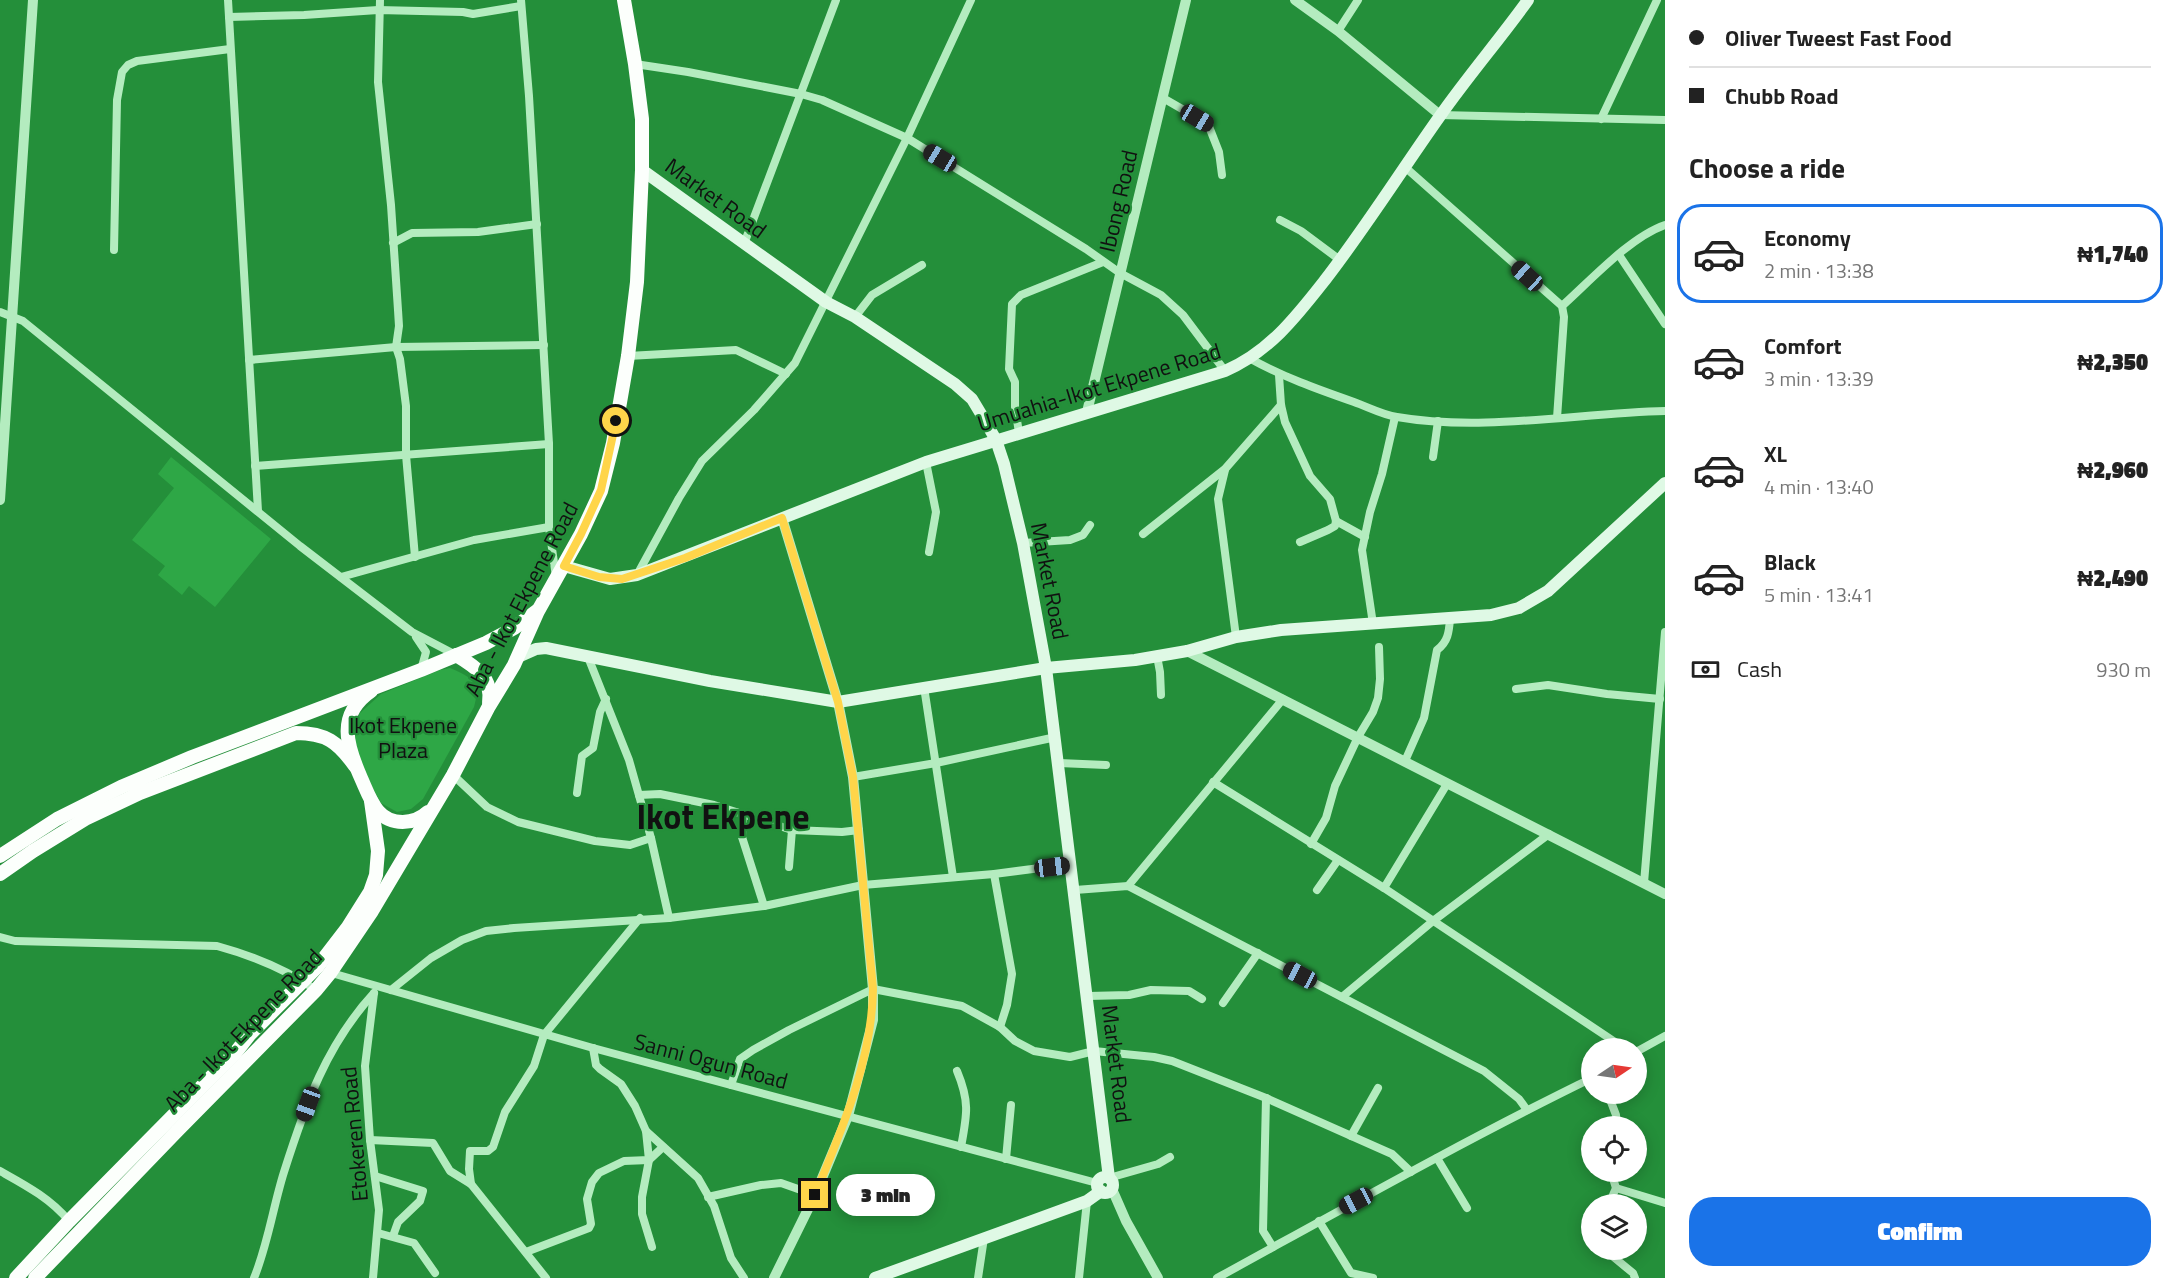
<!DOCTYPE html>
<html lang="en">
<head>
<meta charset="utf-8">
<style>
	:root { --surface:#fff; --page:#f6f6f6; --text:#222; --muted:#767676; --line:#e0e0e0; --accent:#1a73e8 }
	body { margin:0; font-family:"Titillium Web",sans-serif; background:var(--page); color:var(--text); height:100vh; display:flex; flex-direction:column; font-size:22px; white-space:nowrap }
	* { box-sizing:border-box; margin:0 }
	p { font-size:20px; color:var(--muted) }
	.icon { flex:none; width:33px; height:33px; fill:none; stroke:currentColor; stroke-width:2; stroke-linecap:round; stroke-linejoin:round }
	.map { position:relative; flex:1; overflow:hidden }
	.sheet { display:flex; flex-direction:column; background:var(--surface); width:510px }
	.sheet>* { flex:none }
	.guide { display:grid; align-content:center; height:132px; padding:0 24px; background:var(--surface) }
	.needle { width:39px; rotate:77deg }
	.buttons { position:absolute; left:1581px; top:1038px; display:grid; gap:12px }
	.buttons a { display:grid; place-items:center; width:66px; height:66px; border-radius:50%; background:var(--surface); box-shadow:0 3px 15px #0003; font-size:30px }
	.end { position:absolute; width:27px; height:27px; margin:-14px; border:8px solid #ffd54a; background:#111; box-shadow:0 0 0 3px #111 }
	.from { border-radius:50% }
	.bubble { position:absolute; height:42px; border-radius:21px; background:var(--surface); box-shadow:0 3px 15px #0003; font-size:20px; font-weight:800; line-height:42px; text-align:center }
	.car { position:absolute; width:18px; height:36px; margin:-18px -9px; border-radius:8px; box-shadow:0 0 4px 2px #0007; background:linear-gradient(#222 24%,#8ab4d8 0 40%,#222 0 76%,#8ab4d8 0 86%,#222 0) }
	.guide b { display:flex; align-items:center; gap:21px; height:57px; font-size:22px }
	.guide b+b { border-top:2px solid var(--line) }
	.guide i { width:15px; height:15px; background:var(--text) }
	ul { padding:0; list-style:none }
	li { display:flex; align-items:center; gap:18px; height:99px; margin:0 12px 9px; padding:0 12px; border:3px solid transparent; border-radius:24px }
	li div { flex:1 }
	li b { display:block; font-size:22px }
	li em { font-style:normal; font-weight:800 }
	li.selected { border-color:var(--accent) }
	li>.icon { width:54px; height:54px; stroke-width:1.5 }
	h2 { padding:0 24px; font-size:27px; line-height:72px }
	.pay { display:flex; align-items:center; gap:15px; height:66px; padding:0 24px; font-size:22px }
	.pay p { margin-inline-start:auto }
	.primary-button { display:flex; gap:12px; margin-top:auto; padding:12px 24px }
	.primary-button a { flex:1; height:69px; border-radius:24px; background:var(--accent); color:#fff; font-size:24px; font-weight:800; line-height:69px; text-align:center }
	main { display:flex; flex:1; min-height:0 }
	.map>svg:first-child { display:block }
	.green { fill:#2ea746 }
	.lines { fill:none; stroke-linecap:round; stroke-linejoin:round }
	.minor { stroke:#b4ecbf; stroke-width:8 }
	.tertiary { stroke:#b4ecbf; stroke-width:10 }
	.secondary { stroke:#dff9e5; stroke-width:12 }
	.trunk { stroke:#fcfffc; stroke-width:14 }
	.route { stroke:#ffd54a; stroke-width:8 }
	.labels { text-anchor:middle; stroke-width:4.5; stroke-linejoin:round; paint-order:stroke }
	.street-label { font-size:22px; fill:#111; stroke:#248f3a }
	.park-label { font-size:22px; fill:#111; stroke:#248f3a }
	.town-label { font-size:34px; font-weight:bold; fill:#111; stroke:#248f3a }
</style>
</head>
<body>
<main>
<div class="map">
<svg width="1665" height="1278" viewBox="0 0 1665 1278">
	<rect width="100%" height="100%" fill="#248f3a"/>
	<!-- green -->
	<g class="green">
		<polygon points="171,457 271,539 215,607 189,586 182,595 158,575 165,566 132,540 174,488 158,474"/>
		<path d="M450,668C471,677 481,682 474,707L423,799L411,809L397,812L381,803L369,781L354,745L355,727L360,713L381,694L440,670Z"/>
	</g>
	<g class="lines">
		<!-- minor -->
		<g class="minor">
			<polyline points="228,0 258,511"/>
			<polyline points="380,0 378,82 391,205 398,310 399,326 396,347 400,359 406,406 406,455 415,557"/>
			<polyline points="521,0 529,96 549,444 549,527 556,577"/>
			<polyline points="229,17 304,15 378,10 463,12 473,14 521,6"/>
			<polyline points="1338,31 1358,0"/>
			<polyline points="635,64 688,72 801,94 822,100 907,138 1086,249 1120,273 1161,295 1183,315 1225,371"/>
			<polyline points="1163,98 1208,124 1219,152 1222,175"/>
			<polyline points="1440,115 1665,120"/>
			<polyline points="1601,119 1657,0"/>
			<polyline points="1406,168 1562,306 1564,317 1557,418"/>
			<polyline points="1280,220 1301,231 1340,260"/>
			<polyline points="393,243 412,233 478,232 537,224"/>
			<polyline points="744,244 836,0"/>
			<polyline points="114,250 117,100 122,72 128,65 137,61 230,49"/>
			<polyline points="1619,255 1665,324"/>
			<path d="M1562,306C1590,281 1630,237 1665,225"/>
			<polyline points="0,312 23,321 300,546 412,632 456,655"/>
			<polyline points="855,317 872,295 922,265"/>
			<polyline points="628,356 736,350 786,374"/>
			<path d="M1249,358C1283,377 1317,389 1354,402C1368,407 1383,415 1397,417C1483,432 1578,413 1665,411"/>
			<polyline points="249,360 396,347 544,345"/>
			<polyline points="1279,375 1281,405 1285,422 1310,476 1330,499 1336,521 1335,526 1328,530 1300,542"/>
			<polyline points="1019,433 1015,407 1015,382 1009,369 1012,304 1021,295 1103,262"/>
			<polyline points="1433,457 1438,421"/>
			<polyline points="926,462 936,512 929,552"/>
			<polyline points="255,466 549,444"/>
			<polyline points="1225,470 1218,499 1236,637"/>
			<polyline points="1336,521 1365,537"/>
			<polyline points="1143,534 1225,469 1281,405"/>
			<polyline points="1023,543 1070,540 1083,535 1090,525"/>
			<polyline points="637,575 679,498 702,461 754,410 795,363 907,138 971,0"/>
			<polyline points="341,577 474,540 549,527"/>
			<polyline points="1373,624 1362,550 1370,512 1382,474 1395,417"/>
			<polyline points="416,637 426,652 421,670"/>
			<polyline points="1157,656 1160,672 1161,695"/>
			<polyline points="588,657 629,760 651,838 669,918"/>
			<polyline points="924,687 953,877"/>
			<polyline points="1516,689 1548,685 1607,694 1660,699"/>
			<path d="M1405,761L1424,718L1437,650C1448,642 1449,632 1450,619"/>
			<polyline points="1059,763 1106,765"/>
			<polyline points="453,775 487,807 518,822 595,841 630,845 651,838"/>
			<polyline points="853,777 936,763 1056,737"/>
			<polyline points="1213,782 1384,888 1624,1048"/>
			<polyline points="577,793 582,756 593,748 600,712 606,699"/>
			<polyline points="639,795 660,794 714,805 792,830 842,832 859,830"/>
			<polyline points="743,815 742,837 764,906"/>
			<polyline points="1311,844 1326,818 1335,786 1358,737 1373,712 1378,698 1380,679 1379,647"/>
			<polyline points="789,867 792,830"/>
			<polyline points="994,874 1012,974 1007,1005 1000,1027"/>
			<polyline points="1644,883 1665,632"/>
			<polyline points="1128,886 1283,699"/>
			<polyline points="1384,888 1447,784"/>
			<polyline points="1075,890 1128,886 1484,1071 1519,1099 1527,1110"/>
			<polyline points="1317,890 1338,860"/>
			<path d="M0,937L15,941L217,946C250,955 287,970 316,990"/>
			<polyline points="328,972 593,1048 1097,1183"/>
			<polyline points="391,990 431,958 462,940 486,931 514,928 669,918 764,906 863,885 994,874 1071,864"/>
			<polyline points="1088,996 1129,995 1151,990 1189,991 1202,999"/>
			<polyline points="1342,997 1433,921 1549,834"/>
			<polyline points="1223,1003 1258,953"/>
			<polyline points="593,1048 596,1065 600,1069 621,1084 635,1106 646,1131 649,1160 642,1197 642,1214 652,1247"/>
			<polyline points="1636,1052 1665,1036"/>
			<path d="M957,1071C970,1102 967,1115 961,1147"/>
			<polyline points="731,1085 740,1059 753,1050 789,1030 873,989 962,1006 1000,1027 1015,1041 1034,1051 1070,1057 1094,1051 1154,1057 1172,1061 1266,1098 1392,1154 1411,1172"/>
			<polyline points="1608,1094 1616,1115 1617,1126"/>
			<polyline points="1266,1098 1263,1231 1273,1247"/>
			<polyline points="646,1131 698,1178 714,1206 731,1258 744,1278"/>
			<polyline points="1351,1136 1378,1088"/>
			<polyline points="370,1140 433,1143 450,1171 471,1184 546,1278"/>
			<polyline points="1437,1158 1467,1208"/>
			<polyline points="1006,1159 1011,1105"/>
			<path d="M0,1171C25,1185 50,1198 69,1221"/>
			<polyline points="375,1176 423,1191 420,1201 398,1222 393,1236"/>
			<polyline points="1109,1178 1158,1164 1170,1157"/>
			<polyline points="471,1184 469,1169 470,1151 488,1151 493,1147 505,1112 534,1066 544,1035 640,918"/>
			<polyline points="1616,1188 1665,1203"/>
			<polyline points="708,1197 761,1185 781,1183 815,1195"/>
			<polyline points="1609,1204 1616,1188 1611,1172"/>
			<polyline points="1319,1221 1351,1273 1373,1278"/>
			<polyline points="378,1233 414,1243 435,1273"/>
			<polyline points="1605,1250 1633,1273 1635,1278"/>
			<polyline points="526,1252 589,1228 591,1224 587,1199 592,1182 599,1173 624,1161 649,1160 663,1147"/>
			<path d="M254,1278C268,1244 273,1207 284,1172C305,1106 326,1045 374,993"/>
			<polyline points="373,1278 379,1210 370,1140 365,1066 374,993"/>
			<polyline points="978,1278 984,1238"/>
			<polyline points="1079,1278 1087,1201"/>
			<path d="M1217,1278C1341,1210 1465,1140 1592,1078"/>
		</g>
		<!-- tertiary -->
		<g class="tertiary">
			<polyline points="1295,0 1338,31 1440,115"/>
			<polyline points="1087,412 1186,0"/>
			<polyline points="0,500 33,0"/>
			<polyline points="1187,651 1665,894"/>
			<polyline points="1112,1189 1126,1221 1158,1278"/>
			<polyline points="774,1278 815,1195 848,1116 873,1020 873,989 853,777 838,702 782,518"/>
		</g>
		<!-- secondary -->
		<g class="secondary">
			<polyline points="642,170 826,302 855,317 955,384 972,399 984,419 996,440 1004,464 1023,543 1046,668 1109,1178"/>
			<path d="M564,566L610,579L637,575L926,462L1225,371C1269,352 1296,317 1325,280C1366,227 1401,171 1440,116C1468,76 1500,39 1528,0"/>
			<polyline points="518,657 536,649 546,648 710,681 838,702 1046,668 1135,660 1187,651 1236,637 1281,630 1491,615 1519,608 1548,591 1665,483"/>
			<circle cx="1105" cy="1185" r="8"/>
			<polyline points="875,1278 1087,1201 1101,1191"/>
		</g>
		<!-- trunk -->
		<g class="trunk">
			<path d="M456,655C476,667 493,678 489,703"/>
			<path d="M371,691C336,715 347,746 361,778C366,789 370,801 378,811C391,826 414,825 428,812"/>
			<polyline points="0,856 57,819 121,787 192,757 421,670 486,643 514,628 537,611"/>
			<path d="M0,874L33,851L85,819L140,793L296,733C326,733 338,742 355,766"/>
			<polyline points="16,1278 69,1221 236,1052 250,1034 318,966 348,927 370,892 376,875 378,851 371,801"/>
			<polyline points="35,1278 177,1131 316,990 330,973 372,911 453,775 488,708 514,665 538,611 581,534 601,491 613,443 628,356 637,282 642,170 642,119 635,64 624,0"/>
		</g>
	</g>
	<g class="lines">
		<!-- route -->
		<path class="route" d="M616,421L601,490L581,534L564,566L599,577L622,579L685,558L782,518L838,702L853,777L873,989C872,1061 842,1129 815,1195"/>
	</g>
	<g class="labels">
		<!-- street labels -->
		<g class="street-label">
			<text transform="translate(716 198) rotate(36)" y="8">Market Road</text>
			<text transform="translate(1118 201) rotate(-77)" y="8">Ibong Road</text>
			<text transform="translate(1099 387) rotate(-17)" y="8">Umuahia-Ikot Ekpene Road</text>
			<text transform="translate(1050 581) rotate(79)" y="8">Market Road</text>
			<text transform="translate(521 599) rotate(-62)" y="8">Aba - Ikot Ekpene Road</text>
			<text transform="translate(243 1030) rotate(-46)" y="8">Aba - Ikot Ekpene Road</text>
			<text transform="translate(711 1061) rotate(15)" y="8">Sanni Ogun Road</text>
			<text transform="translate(1117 1064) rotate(83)" y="8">Market Road</text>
			<text transform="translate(354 1134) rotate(-95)" y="8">Etokeren Road</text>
		</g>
		<!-- park labels -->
		<g class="park-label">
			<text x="403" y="733">Ikot Ekpene<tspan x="403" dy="25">Plaza</tspan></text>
		</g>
		<!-- town labels -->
		<g class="town-label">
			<text x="723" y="829">Ikot Ekpene</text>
		</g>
	</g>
</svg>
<div class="buttons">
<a><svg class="needle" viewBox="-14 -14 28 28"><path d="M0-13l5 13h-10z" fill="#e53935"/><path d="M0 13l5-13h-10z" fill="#767676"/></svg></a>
<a><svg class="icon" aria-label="locate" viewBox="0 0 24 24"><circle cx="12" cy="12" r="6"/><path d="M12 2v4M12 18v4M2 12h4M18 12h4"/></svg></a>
<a><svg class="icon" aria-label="layers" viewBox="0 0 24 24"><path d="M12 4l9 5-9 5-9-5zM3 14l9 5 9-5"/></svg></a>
</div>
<i class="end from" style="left:616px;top:421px"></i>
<i class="end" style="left:815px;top:1195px"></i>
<div class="bubble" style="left:836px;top:1174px;width:99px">3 min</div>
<i class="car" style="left:1197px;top:118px;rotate:121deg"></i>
<i class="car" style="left:940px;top:158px;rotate:301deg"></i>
<i class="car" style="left:1527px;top:276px;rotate:312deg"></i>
<i class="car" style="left:1052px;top:867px;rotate:83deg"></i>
<i class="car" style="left:1300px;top:975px;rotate:298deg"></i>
<i class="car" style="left:308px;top:1104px;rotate:200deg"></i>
<i class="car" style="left:1356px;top:1201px;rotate:242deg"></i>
</div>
<section class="sheet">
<div class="guide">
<b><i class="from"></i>Oliver Tweest Fast Food</b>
<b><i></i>Chubb Road</b>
</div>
<h2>Choose a ride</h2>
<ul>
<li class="selected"><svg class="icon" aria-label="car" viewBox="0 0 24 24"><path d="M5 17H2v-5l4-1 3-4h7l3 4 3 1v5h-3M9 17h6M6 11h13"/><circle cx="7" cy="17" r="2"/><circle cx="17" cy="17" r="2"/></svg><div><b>Economy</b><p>2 min · 13:38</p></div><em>₦1,740</em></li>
<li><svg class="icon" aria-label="car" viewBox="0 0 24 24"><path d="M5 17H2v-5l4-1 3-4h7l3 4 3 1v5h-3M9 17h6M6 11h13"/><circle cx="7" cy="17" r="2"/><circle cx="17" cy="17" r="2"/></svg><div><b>Comfort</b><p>3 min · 13:39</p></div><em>₦2,350</em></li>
<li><svg class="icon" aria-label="car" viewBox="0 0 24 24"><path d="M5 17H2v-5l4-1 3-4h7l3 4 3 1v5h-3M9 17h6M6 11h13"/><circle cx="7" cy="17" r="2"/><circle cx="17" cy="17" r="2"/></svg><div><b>XL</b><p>4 min · 13:40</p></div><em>₦2,960</em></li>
<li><svg class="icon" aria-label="car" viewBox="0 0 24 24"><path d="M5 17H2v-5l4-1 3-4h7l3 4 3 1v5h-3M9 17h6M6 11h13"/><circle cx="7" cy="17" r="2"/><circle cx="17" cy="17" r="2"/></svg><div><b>Black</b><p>5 min · 13:41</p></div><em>₦2,490</em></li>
</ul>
<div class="pay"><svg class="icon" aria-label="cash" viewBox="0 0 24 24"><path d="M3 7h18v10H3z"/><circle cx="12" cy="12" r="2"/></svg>Cash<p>930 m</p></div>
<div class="primary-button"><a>Confirm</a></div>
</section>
</main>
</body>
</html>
